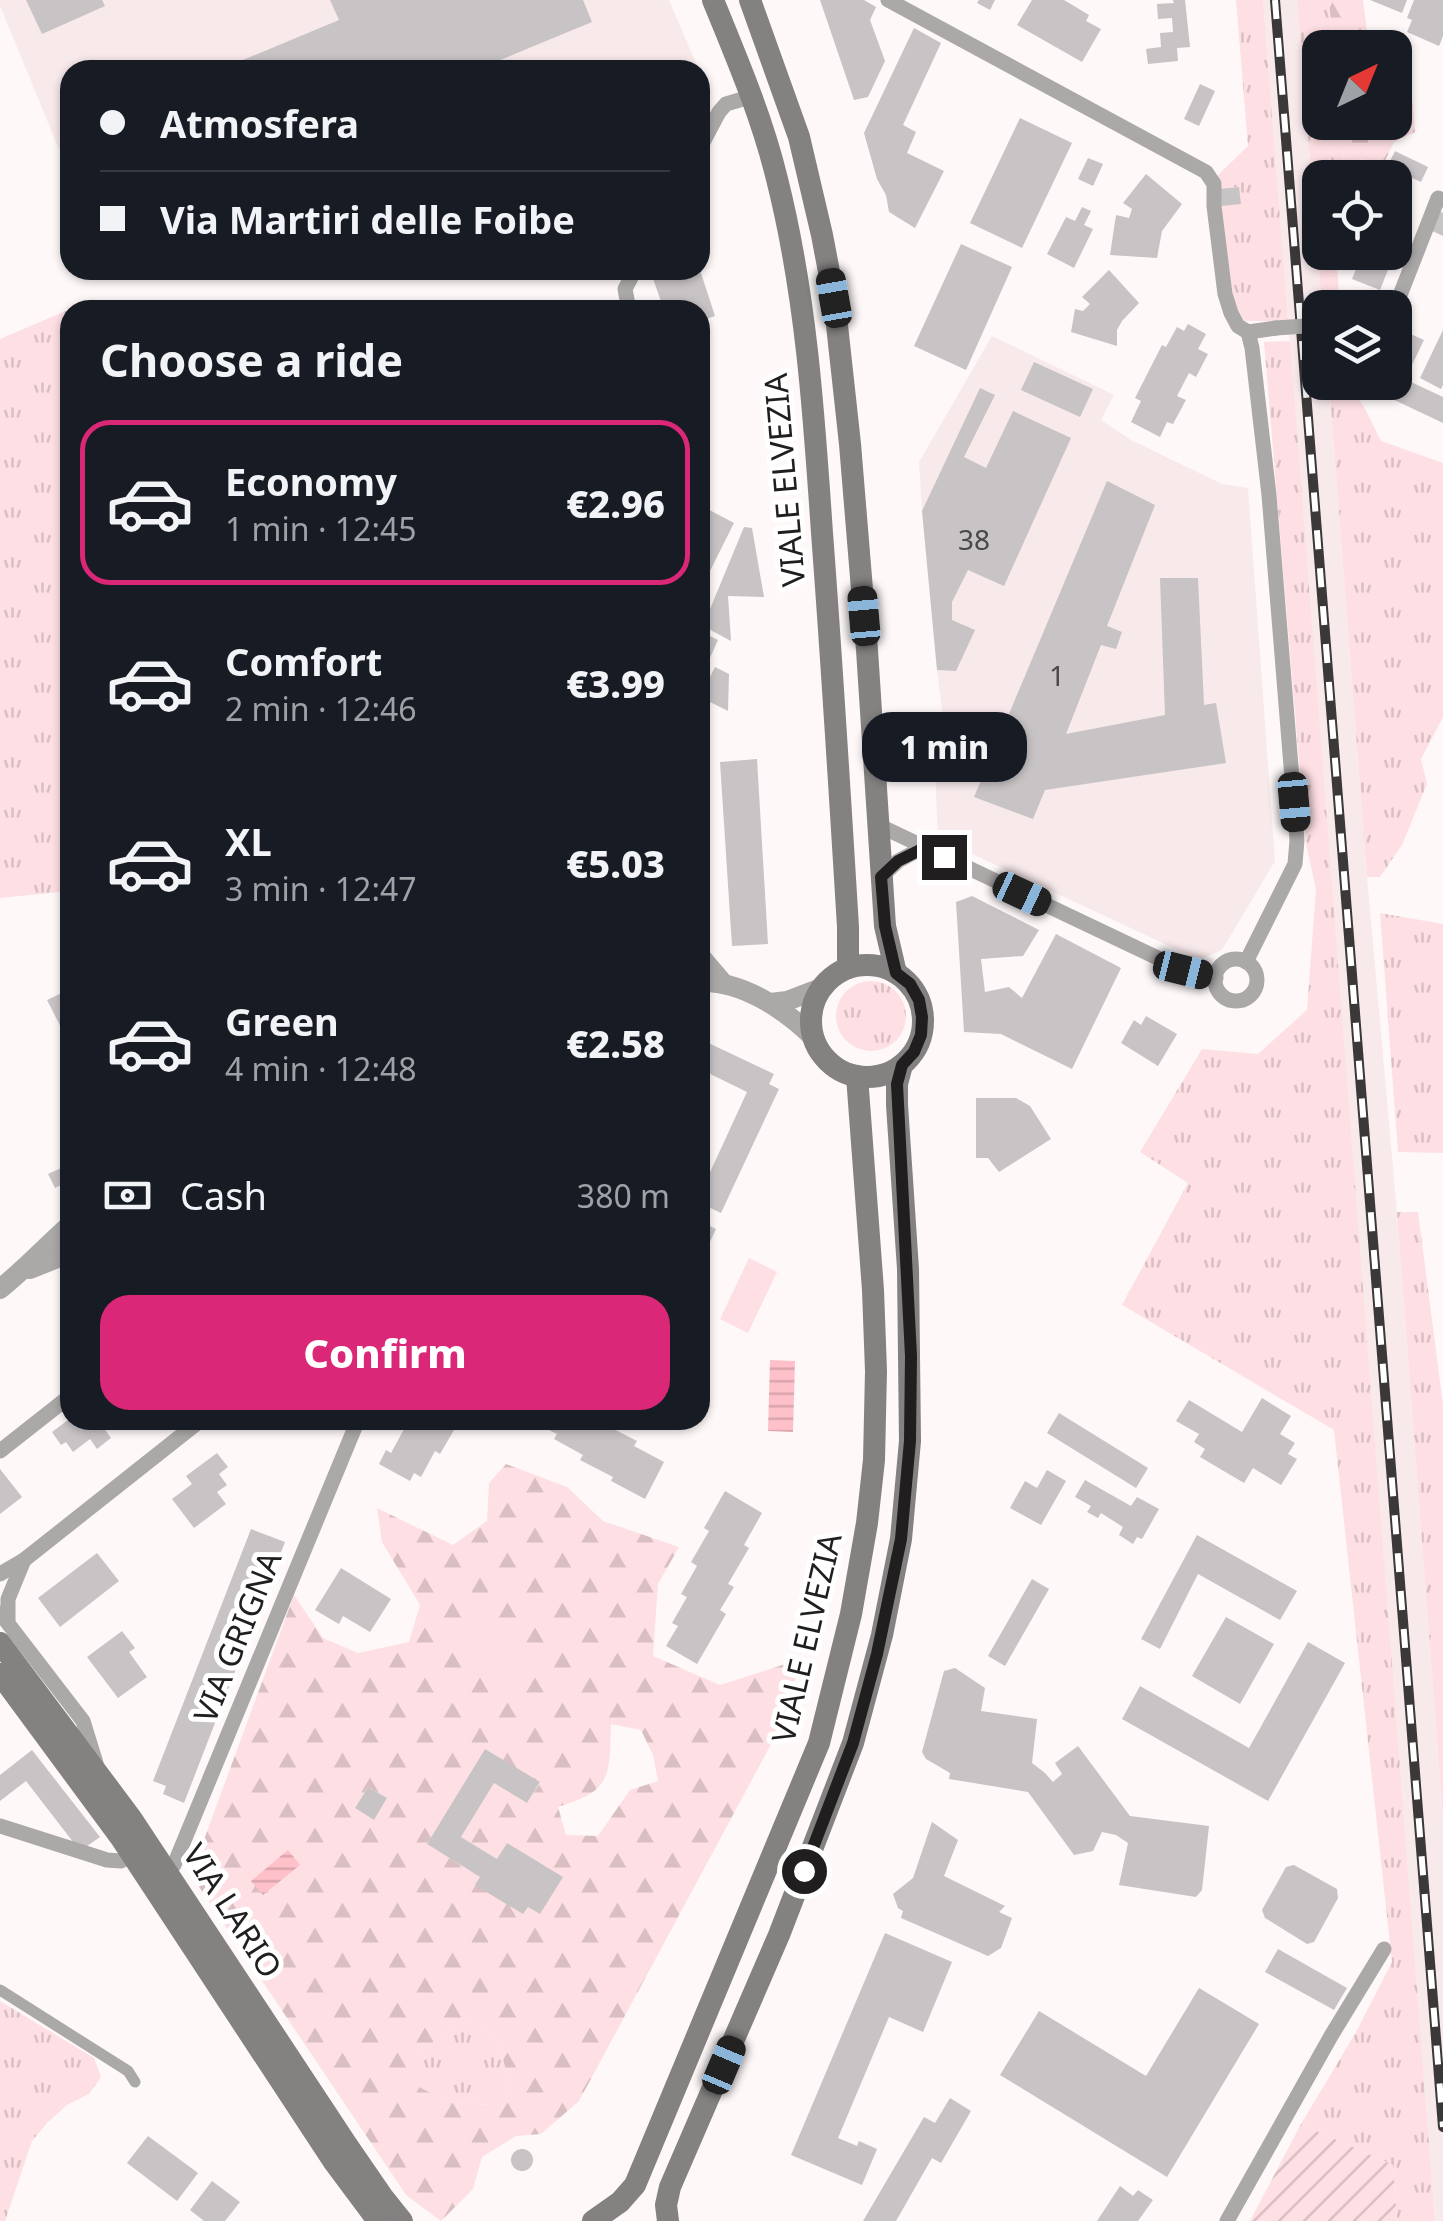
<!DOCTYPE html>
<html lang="en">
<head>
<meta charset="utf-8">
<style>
	:root { --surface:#171b24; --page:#242831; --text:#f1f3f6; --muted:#9ea1a6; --line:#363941; --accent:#db2777 }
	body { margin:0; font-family:"Noto Sans",sans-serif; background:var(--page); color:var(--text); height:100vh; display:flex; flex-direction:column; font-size:38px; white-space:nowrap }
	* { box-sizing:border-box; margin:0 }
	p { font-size:32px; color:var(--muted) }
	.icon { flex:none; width:55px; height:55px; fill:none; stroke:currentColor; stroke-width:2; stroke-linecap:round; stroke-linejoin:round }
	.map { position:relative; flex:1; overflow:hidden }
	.side { position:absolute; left:60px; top:300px; width:650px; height:1130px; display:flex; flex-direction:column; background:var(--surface); border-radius:30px; box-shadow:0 2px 8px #0004 }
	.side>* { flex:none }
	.top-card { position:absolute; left:60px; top:60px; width:650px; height:220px; border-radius:30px; box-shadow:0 2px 8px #0004; display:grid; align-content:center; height:220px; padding:0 40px; background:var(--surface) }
	.needle { width:65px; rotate:43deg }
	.fabs { position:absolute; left:1302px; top:30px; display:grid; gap:20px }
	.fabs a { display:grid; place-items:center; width:110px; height:110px; border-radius:20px; background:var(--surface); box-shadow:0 2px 8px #0004; font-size:50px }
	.end { position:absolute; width:45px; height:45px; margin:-22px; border:12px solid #201e1f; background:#fff; box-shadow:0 0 0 5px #fff }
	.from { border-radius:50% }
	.bubble { position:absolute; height:70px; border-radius:30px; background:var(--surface); box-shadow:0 2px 8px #0004; font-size:32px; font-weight:800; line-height:70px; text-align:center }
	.car { position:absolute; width:30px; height:60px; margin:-30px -15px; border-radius:12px; box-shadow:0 0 8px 2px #0007; background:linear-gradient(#222 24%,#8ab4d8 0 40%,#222 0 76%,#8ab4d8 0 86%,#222 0) }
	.top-card b { display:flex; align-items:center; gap:35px; height:95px; font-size:38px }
	.top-card b+b { border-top:2px solid var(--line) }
	.top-card i { width:25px; height:25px; background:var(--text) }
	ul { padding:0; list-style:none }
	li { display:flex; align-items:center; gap:30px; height:165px; margin:0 20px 15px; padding:0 20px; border:5px solid transparent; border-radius:30px }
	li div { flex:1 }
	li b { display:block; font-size:38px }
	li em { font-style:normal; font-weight:800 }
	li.selected { border-color:var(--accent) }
	li>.icon { width:90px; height:90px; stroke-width:1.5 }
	h2 { padding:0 40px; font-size:45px; line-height:120px }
	.pay { display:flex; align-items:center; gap:25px; height:110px; padding:0 40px; font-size:38px }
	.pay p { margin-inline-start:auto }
	.primary-button { display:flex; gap:20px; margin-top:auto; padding:20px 40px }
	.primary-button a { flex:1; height:115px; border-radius:30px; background:var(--accent); color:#fff; font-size:40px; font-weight:800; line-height:115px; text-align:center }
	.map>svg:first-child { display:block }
	.built { fill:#f8e9eb }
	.grass { fill:url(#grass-tufts) }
	.forest { fill:url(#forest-firs); fill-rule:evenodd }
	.garden { fill:url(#garden-furrows) }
	.pitch { fill:#fedfe3 }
	.water { fill:url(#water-rules) }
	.building { fill:#c8c3c4 }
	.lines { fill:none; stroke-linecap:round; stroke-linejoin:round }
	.pedestrian { stroke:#aba8a8; stroke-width:11 }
	.minor { stroke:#aba8a8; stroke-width:15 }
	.tertiary { stroke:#aba8a8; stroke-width:20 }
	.secondary { stroke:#848181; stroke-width:22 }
	.rail-casing { stroke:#3a3839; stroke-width:10 }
	.rail { stroke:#fff; stroke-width:6; stroke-dasharray:19; stroke-linecap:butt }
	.minor-bridge { stroke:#aba8a8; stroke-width:15 }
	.route { stroke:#201e1f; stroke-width:12 }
	.labels { text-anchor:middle; stroke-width:10; stroke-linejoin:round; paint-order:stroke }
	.number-label { font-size:28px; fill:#4a4748 }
	.street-label { font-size:32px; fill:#201e1f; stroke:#fff }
</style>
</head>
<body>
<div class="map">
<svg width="1443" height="2221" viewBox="0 0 1443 2221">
	<defs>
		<pattern id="grass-tufts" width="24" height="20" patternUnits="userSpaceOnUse" patternTransform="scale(2.5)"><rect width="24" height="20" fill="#fedfe3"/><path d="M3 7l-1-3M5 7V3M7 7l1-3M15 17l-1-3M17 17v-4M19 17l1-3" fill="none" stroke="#d9bfc2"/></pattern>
		<pattern id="forest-firs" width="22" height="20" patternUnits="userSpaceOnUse" patternTransform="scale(2.5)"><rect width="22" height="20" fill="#fedfe3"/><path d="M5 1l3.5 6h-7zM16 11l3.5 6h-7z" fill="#d9bfc2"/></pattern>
		<pattern id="garden-furrows" width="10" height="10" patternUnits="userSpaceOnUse" patternTransform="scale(2.5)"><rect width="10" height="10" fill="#fedfe3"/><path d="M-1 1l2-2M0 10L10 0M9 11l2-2" fill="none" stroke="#d9bfc2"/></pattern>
		<pattern id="water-rules" width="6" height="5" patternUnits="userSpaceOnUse" patternTransform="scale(2.5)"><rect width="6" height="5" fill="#fec0c9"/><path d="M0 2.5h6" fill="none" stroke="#d9a5ac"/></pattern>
	</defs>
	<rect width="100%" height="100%" fill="#fef8f9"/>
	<!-- built -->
	<g class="built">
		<polygon points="0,0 669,0 699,70 70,70 70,176 0,6"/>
		<polygon points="1263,0 1297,0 1322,307 1320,308 1320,382 1329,383 1367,877 1397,1212 1443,1818 1443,2221 1435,2221"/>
		<polygon points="992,336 1114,395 1101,420 1131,440 1222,484 1248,488 1275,861 1222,950 1199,960 938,838 935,769 946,740 937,670 922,511 919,462"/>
	</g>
	<!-- grass -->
	<g class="grass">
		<polygon points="1236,0 1263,0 1288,321 1245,321 1234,304 1221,206 1239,187 1218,189 1218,175 1248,146"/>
		<polygon points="1297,0 1329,0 1333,47 1320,48 1320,122 1340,123 1344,177 1320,178 1320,252 1336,253 1340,307 1322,307"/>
		<polygon points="82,304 86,310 70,310 70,891 0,898 0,339"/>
		<polygon points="1290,341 1435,2221 1397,2221 1393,2165 1301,2124 1356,2032 1392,1962 1334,1430 1122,1305 1188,1183 1140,1152 1202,1049 1258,1054 1307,1010 1316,889 1306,844 1264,342"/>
		<path d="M1329,383C1359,382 1369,419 1381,441L1443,463V717L1421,759L1427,784L1402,845L1380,877H1367Z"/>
		<polygon points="1380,913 1443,924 1443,1153 1398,1152"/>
		<circle cx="871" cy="1016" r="35"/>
		<polygon points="1397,1212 1418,1212 1443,1405 1443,1818"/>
		<polygon points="0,2001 94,2058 101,2077 89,2094 67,2105 47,2123 32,2141 5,2221 0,2221"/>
		<polygon points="462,2017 491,2032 503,2059 511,2090 488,2105 447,2101 404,2080 422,2052"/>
	</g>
	<!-- forest -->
	<g class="forest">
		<polygon points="1329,0 1363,0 1369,47 1333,47"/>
		<polygon points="1395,95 1413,103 1415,132 1394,142 1381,169 1360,159 1359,177 1344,177 1340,123 1395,122"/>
		<path d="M506,1464L567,1487L603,1521L679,1547L658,1584L653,1656L720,1685L801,1659L783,1722L579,2101L541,2134L516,2136L482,2157L473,2189L441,2221L406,2195L191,1875L294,1595L323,1638L358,1653L409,1642L420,1605L382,1542L377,1508L453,1545L487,1521L489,1483ZM611,1724L641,1730L653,1755L658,1781L630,1790L598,1836L566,1835L558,1807C613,1790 609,1777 611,1724ZM485,1749L540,1783L527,1803L494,1783L461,1837L497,1859L507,1843L562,1877L540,1914L528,1907L523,1914L476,1885L480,1877L427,1844ZM368,1787L387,1798L374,1820L355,1808ZM462,2017L491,2032L503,2059L511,2090L487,2105L447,2101L405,2080L422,2052Z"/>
	</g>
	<!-- garden -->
	<polygon class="garden" points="1301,2124 1393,2165 1397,2221 1250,2221"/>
	<!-- pitch -->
	<g class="pitch">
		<polygon points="749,1258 777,1272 748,1333 720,1319"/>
		<polygon points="471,1621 531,1667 512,1692 452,1647"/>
	</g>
	<!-- water -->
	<g class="water">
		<polygon points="770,1360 795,1361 793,1432 768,1431"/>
		<polygon points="288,1850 300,1865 263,1895 251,1881"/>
	</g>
	<!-- building -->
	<g class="building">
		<polygon points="26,0 102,0 105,6 42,34"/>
		<polygon points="330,0 583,0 592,22 476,70 219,70 339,20"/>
		<polygon points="820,0 864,0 876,7 870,20 885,61 868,97 854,100"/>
		<polygon points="979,0 995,0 990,10 977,3"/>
		<polygon points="1032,0 1064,0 1089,15 1086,21 1101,29 1082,62 1017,25"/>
		<polygon points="1173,0 1185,0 1190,47 1177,48 1178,61 1148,64 1146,49 1161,47 1160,33 1173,32 1172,18 1158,19 1157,4 1174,3"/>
		<polygon points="1370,0 1407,0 1402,13"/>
		<polygon points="1414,0 1443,0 1443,36 1439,46 1407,32 1412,20 1407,18"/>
		<polygon points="914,28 941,43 903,125 916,132 907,153 944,171 915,228 889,212 886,195 877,179 864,133"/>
		<polygon points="1200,84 1215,91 1199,126 1184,119"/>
		<polygon points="1020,118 1072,143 1022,248 970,223"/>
		<polygon points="1395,151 1428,167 1421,182 1387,167"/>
		<polygon points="1088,158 1103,164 1093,186 1078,179"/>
		<polygon points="1146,174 1182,204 1162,231 1157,258 1110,255 1116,215 1129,218 1132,209 1123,203"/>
		<polygon points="1239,187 1241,204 1221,206 1218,189"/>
		<polygon points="1082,207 1091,211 1084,225 1093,229 1074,268 1047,254 1066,217 1075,221"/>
		<polygon points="1437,210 1443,213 1443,236 1428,229"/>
		<polygon points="1395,223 1406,227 1395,252"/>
		<polygon points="961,244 1012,267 966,370 914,346"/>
		<polygon points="1336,252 1351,252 1351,265 1337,267"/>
		<polygon points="1363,252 1395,252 1380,290 1352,279"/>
		<polygon points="650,270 700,270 715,316 700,321 700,310 664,310"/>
		<polygon points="1109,270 1139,303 1122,321 1117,330 1117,346 1071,332 1075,309 1083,311 1090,304 1082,297"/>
		<polygon points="1188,324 1206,334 1198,349 1208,354 1196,377 1189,373 1177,396 1186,400 1173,424 1167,422 1160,437 1131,422 1141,401 1135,398 1162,345 1166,347 1177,327 1184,331"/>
		<polygon points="1397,328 1424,340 1412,365 1395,357 1395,333"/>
		<polygon points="1443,330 1443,385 1441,389 1420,378"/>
		<polygon points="1034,362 1093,389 1080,417 1021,390"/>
		<polygon points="1396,375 1443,397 1443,423 1386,396 1393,382 1395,382"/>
		<polygon points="980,388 995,395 964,457 986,468 1013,411 1071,438 1004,586 968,570 952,602 952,620 975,630 956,671 937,670 922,511"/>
		<polygon points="1107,481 1155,505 1107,626 1122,632 1116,649 1101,645 1066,734 1165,715 1160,578 1198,578 1204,705 1216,703 1226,763 1045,790 1033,819 974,797"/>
		<polygon points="700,505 734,523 700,591"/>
		<polygon points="744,527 752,528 764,597 728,596 731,641 703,626"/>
		<polygon points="700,631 718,640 705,669 700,666"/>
		<polygon points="715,667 729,674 728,711 700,697"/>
		<polygon points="757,759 768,944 732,946 720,762"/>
		<polygon points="972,896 1039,930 1023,956 981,959 985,992 1009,987 1022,998 1056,934 1121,968 1072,1069 1001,1034 964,1032 956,902"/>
		<polygon points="70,989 70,1045 47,1000"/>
		<polygon points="1146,1016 1177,1034 1158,1066 1121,1043 1134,1020 1141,1025"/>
		<polygon points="700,1039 774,1074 769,1084 779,1089 721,1213 700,1203 700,1194 747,1092 700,1069"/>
		<polygon points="976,1098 1016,1098 1030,1106 1051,1139 999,1172 988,1158 976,1158"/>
		<polygon points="70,1164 70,1181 55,1188 48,1174"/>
		<polygon points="700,1221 716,1229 700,1263"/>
		<polygon points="1262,1398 1291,1416 1280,1434 1295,1443 1288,1454 1297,1459 1281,1485 1253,1468 1244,1483 1200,1457 1205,1449 1194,1442 1199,1434 1176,1421 1189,1400 1242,1432"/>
		<polygon points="1059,1413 1148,1468 1136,1488 1047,1433"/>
		<polygon points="68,1420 98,1420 111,1438 97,1449 90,1439 73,1452 66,1442 61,1445 52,1432"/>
		<polygon points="409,1420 436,1420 454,1430 440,1454 435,1451 421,1477 414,1473 410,1481 379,1464 386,1450 391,1453"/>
		<polygon points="529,1420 601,1420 600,1422 637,1441 634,1446 664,1462 645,1499 611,1481 613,1477 580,1460 583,1455 554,1439 557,1434"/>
		<polygon points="217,1453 228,1467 219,1474 227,1485 217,1492 226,1504 194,1528 172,1499 192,1484 186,1476"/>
		<polygon points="0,1469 22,1497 0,1514"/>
		<polygon points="1047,1470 1066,1481 1041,1525 1010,1508 1025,1481 1037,1488"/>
		<polygon points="1085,1480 1131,1506 1137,1497 1159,1509 1142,1539 1137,1537 1133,1544 1119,1535 1123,1527 1101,1513 1098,1518 1087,1512 1091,1506 1075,1497"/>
		<polygon points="725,1491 762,1513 744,1545 749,1548 728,1584 734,1587 720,1610 726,1614 697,1664 666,1646 678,1626 672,1623 687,1597 681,1594 697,1566 691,1562 709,1531 704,1528"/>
		<polygon points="251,1529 285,1542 184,1803 163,1794 166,1786 153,1781"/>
		<polygon points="1197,1535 1297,1591 1280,1620 1198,1574 1160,1649 1141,1639"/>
		<polygon points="97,1553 119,1581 60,1627 38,1598"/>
		<polygon points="341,1568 391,1599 370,1632 343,1616 339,1624 315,1610"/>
		<polygon points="1032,1579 1049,1589 1005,1666 988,1656"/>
		<polygon points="1226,1617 1274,1644 1240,1704 1192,1676"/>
		<polygon points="122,1631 135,1648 129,1652 147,1677 118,1698 87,1657"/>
		<polygon points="1308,1642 1345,1663 1268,1801 1122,1719 1140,1686 1249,1748"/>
		<polygon points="955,1668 985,1688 981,1711 1037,1719 1032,1763 1045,1773 1053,1782 1062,1774 1055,1763 1078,1746 1130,1816 1209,1826 1202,1890 1196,1897 1119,1885 1128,1843 1116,1835 1102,1832 1093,1851 1074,1855 1028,1792 949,1779 950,1773 926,1759 922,1752 944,1671"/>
		<polygon points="485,1749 540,1782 527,1803 494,1783 461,1837 497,1859 507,1843 563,1877 540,1914 528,1907 523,1914 475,1885 480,1877 427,1844"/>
		<polygon points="32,1750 100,1837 80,1851 26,1781 0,1801 0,1775"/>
		<polygon points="368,1787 387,1798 374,1820 355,1808"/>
		<polygon points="932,1822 958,1840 944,1876 1005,1906 999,1912 1012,1918 1001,1948 988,1956 901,1918 903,1911 898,1908 893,1894 913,1878"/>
		<polygon points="1294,1865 1337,1889 1338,1898 1314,1942 1307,1944 1265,1918 1262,1910 1286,1867"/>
		<polygon points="885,1933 952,1962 923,2032 889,2017 838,2138 857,2146 859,2141 877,2149 862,2185 791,2155"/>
		<polygon points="1278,1949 1347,1988 1334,2010 1265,1972"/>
		<polygon points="1199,1988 1259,2024 1167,2177 1000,2075 1039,2011 1146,2076"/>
		<polygon points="950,2098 971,2111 941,2163 932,2158 896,2221 863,2221 924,2117 935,2123"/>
		<polygon points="148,2136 198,2173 177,2201 127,2163"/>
		<circle cx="522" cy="2160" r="11"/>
		<polygon points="212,2181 240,2202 225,2221 204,2221 190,2210"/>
		<polygon points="1120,2186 1133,2196 1138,2190 1153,2200 1138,2221 1097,2221"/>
	</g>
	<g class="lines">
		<!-- pedestrian -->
		<polyline class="pedestrian" points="0,1990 128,2071 135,2082"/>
		<!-- minor -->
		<g class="minor">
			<polyline points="888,0 1206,172 1214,184 1214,206 1225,294 1231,313 1238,326 1248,332 1276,328"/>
			<polyline points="700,148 719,112 726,104 753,96"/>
			<polyline points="1395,308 1438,198 1443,200"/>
			<polyline points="629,310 625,289 635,270"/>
			<polyline points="878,825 1183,970 1216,978"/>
			<polyline points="881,877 898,861 924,847"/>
			<circle cx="1236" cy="980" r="21"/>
			<polyline points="1246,962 1295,864 1297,840 1269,495 1252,348 1248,332"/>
			<polyline points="0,1451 70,1396"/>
			<polyline points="0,1574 24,1560 201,1420"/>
			<polyline points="0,1613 83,1721 96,1763"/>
			<polyline points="8,1622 8,1599 24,1560"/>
			<polyline points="0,1826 107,1860 121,1861 132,1855"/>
			<polyline points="166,1871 174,1865 358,1420"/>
			<polyline points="1227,2221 1331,2036 1384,1949"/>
		</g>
		<!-- tertiary -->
		<g class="tertiary">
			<polyline points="700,956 723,983"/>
			<path d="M700,982C741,980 784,1009 813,1037"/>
			<polyline points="771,1003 787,1001 821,988"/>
			<polyline points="30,1269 70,1253"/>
			<path d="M0,1289C25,1269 46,1246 70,1225"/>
		</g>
		<!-- secondary -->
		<g class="secondary">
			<path d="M713,0C737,59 762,117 777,179C806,294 814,414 822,533C832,664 840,796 848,927V968"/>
			<polyline points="750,0 799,137 822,235 834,298 850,444 867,650 885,926 896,973"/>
			<circle cx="867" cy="1021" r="56"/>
			<polyline points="0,1643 131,1818 347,2145 382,2196 402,2221"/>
			<polyline points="0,1674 121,1838 334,2162 378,2221"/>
			<polyline points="593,2221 620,2202 635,2185 819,1743 851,1614 867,1523 874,1460 876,1371 873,1290 857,1076"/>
			<polyline points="668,2221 666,2205 670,2187 779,1935 853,1743 882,1635 901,1539 910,1441 908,1269 897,1105 897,1084 902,1065"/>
		</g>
		<!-- rail casing -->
		<g class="rail-casing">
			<polyline id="rail" points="1275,0 1443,2127"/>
		</g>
		<!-- rail -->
		<use href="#rail" class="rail"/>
		<!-- minor-bridge -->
		<polyline class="minor-bridge" points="1276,328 1320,325"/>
	</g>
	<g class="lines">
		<!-- route -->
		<polyline class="route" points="804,1871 853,1743 877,1654 901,1539 910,1441 911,1356 897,1084 902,1065 914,1052 921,1035 922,1017 919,1000 910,984 896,973 885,926 881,877 898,861 924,848 944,857"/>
	</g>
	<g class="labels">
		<!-- number labels -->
		<g class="number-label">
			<text x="974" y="550">38</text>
			<text x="1057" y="686">1</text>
		</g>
		<!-- street labels -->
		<g class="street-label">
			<text transform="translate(785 480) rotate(-95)" y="11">VIALE ELVEZIA</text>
			<text transform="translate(238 1637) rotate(-68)" y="11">VIA GRIGNA</text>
			<text transform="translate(807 1638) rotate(-77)" y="11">VIALE ELVEZIA</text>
			<text transform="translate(232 1911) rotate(57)" y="11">VIA LARIO</text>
		</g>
	</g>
</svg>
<div class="fabs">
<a><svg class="needle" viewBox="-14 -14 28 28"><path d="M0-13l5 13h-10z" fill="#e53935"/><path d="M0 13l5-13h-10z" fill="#9ea1a6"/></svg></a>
<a><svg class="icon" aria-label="locate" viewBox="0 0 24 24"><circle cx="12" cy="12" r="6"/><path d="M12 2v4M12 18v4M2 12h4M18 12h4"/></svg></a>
<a><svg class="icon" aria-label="layers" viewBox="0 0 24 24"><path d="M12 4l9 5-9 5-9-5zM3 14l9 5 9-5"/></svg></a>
</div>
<i class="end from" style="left:804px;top:1871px"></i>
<i class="end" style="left:944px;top:857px"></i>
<div class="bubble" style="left:862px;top:712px;width:165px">1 min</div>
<i class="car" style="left:834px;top:298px;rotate:350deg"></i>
<i class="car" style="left:864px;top:616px;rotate:355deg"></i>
<i class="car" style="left:1294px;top:802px;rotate:175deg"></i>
<i class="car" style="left:1022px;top:894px;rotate:115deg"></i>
<i class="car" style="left:1183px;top:970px;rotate:104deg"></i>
<i class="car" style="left:724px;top:2065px;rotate:23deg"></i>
<div class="top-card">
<b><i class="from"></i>Atmosfera</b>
<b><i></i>Via Martiri delle Foibe</b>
</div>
<section class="side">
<h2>Choose a ride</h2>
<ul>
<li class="selected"><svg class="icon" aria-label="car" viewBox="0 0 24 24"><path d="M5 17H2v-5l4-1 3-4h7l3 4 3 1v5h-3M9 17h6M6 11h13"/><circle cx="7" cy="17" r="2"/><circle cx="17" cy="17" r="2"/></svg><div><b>Economy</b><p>1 min · 12:45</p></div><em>€2.96</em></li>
<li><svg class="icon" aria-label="car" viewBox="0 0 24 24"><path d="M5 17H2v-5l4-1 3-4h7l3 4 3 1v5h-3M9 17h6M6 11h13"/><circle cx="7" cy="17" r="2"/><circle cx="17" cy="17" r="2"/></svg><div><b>Comfort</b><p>2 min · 12:46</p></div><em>€3.99</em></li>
<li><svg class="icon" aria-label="car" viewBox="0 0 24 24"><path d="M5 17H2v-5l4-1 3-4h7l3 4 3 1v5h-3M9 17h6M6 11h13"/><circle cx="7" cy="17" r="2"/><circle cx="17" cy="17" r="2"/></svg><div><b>XL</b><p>3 min · 12:47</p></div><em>€5.03</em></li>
<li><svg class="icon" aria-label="car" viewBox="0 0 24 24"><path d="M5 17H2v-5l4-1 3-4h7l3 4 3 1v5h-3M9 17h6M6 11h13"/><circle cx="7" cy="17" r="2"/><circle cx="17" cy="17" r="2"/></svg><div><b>Green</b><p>4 min · 12:48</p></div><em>€2.58</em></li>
</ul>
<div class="pay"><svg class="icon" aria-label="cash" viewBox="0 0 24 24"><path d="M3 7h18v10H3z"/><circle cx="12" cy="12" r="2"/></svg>Cash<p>380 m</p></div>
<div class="primary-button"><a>Confirm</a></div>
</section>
</div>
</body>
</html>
